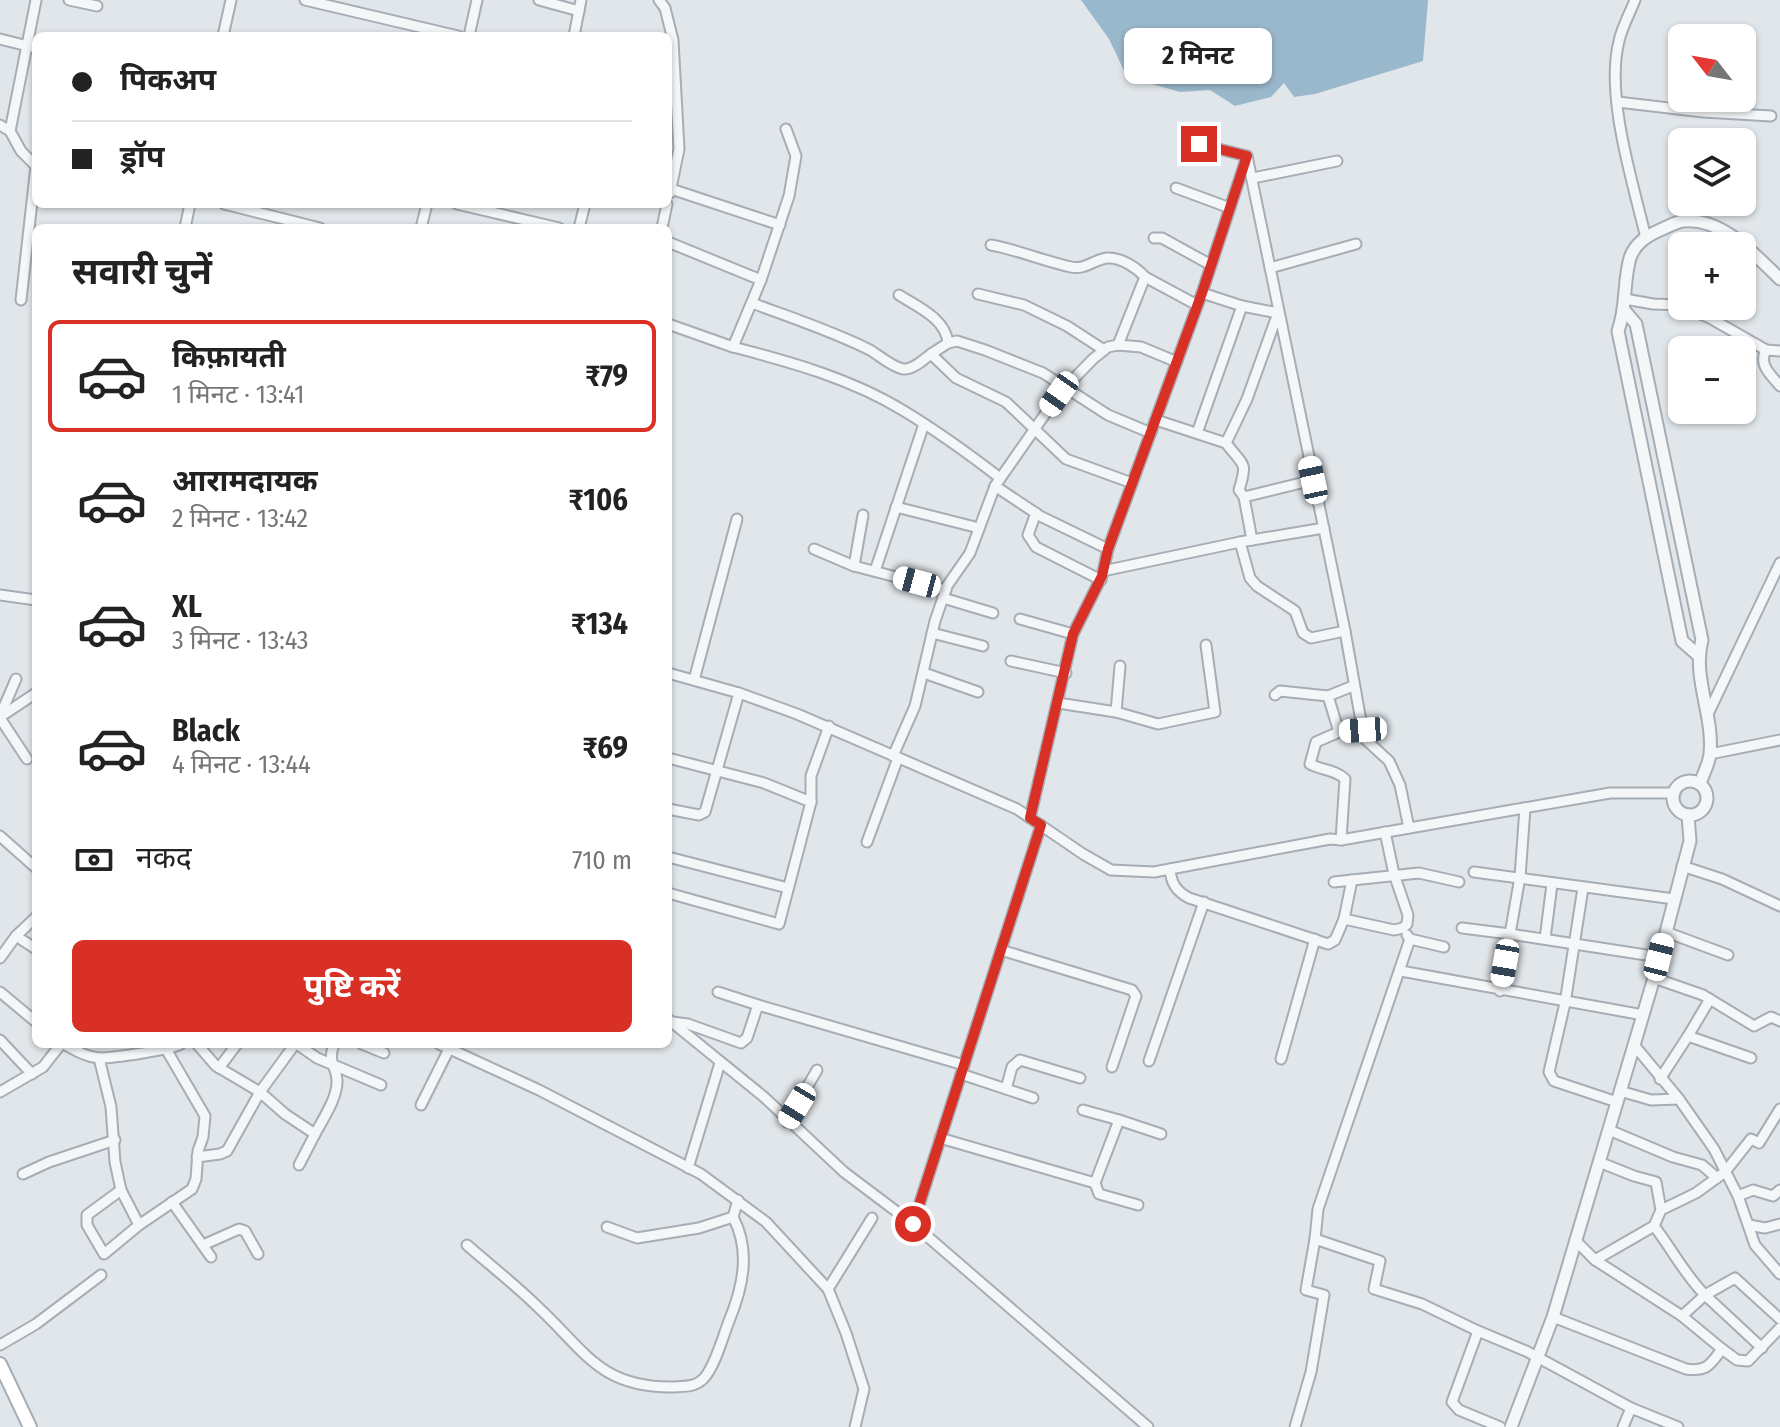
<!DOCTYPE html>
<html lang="hi">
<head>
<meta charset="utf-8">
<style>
	:root { --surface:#fff; --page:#f6f6f6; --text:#222; --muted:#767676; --line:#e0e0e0; --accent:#d93025 }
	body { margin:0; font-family:"Fira Sans Condensed","Noto Sans Devanagari",sans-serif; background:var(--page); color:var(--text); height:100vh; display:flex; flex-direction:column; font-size:30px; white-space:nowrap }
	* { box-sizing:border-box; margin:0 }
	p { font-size:26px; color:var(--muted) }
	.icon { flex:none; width:44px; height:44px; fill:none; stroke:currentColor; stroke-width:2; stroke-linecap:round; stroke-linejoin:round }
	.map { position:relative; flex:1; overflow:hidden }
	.sheet { position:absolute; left:32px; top:224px; width:640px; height:824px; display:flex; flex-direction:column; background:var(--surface); border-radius:12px; box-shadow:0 2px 6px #0004 }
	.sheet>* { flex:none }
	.guide { position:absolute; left:32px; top:32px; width:640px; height:176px; border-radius:12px; box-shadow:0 2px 6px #0004; display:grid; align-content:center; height:176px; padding:0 40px; background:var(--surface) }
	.needle { width:52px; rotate:301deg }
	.fabs { position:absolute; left:1668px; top:24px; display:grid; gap:16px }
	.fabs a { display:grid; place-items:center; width:88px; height:88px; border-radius:12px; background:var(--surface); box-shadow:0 2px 6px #0004; font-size:40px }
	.end { position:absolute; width:36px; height:36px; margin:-18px; border:10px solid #d93025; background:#fff; box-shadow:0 0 0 4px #fff }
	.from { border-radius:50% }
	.bubble { position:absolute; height:56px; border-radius:12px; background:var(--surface); box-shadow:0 2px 6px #0004; font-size:26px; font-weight:700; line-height:56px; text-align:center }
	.car { position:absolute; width:24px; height:48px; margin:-24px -12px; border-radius:10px; box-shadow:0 0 6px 2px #0007; background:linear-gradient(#fff 24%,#345 0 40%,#fff 0 76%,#345 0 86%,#fff 0) }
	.guide b { display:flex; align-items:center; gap:28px; height:76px; font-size:30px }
	.guide b+b { border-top:2px solid var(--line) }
	.guide i { width:20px; height:20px; background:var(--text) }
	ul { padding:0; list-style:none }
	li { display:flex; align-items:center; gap:24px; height:112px; margin:0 16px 12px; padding:0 24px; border:4px solid transparent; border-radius:12px }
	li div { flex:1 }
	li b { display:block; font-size:30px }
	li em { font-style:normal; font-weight:700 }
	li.current { border-color:var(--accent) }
	li>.icon { width:72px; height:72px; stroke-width:1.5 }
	h2 { padding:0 40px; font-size:36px; line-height:96px }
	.pay { display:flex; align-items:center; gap:20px; height:88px; padding:0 40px; font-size:30px }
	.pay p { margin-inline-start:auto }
	.cta { display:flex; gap:16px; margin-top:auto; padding:16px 40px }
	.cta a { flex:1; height:92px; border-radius:12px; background:var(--accent); color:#fff; font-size:32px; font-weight:700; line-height:92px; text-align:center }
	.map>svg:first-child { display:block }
	.water { fill:#9ab8cc }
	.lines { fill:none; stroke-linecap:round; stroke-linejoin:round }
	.minor-casing { stroke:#a6adb5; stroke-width:13 }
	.tertiary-casing { stroke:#a6adb5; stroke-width:15 }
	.secondary-casing { stroke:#a6adb5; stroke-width:16 }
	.minor { stroke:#f4f6f8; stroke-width:9 }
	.tertiary { stroke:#f4f6f8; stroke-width:11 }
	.secondary { stroke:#fff; stroke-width:12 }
	.route { stroke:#d93025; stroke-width:10 }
</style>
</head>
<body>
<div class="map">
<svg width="1780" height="1427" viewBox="0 0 1780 1427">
	<rect width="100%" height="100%" fill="#e1e6ea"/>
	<!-- water -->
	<polygon class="water" points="1081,0 1428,0 1423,61 1315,94 1294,97 1284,83 1271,97 1235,106 1210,90 1180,92 1127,77 1109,39"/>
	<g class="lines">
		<!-- minor casing -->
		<g class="minor-casing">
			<g id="minor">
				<polyline points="69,0 97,6"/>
				<polyline points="305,0 458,36"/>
				<polyline points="539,0 579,11"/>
				<polyline points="659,0 665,8 673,40 679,149 670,193"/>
				<path d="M1635,0C1630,13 1622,27 1619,41C1605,96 1633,183 1646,238"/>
				<polyline points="223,36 231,0"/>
				<polyline points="469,36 477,0"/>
				<polyline points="574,36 581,0"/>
				<polyline points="0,39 36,48"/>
				<polyline points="1618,102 1703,112 1771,116"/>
				<polyline points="0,125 10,131 36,0"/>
				<polyline points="10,131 21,151 36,166"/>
				<polyline points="1199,144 1247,156"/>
				<polyline points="1253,178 1337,161"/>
				<polyline points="1176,188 1230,208"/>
				<polyline points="671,189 780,225"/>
				<polyline points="224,204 320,228"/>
				<polyline points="457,204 559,228"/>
				<polyline points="185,228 190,204"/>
				<polyline points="421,228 427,204"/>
				<polyline points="579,228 585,204"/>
				<polyline points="662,228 667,204"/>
				<polyline points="1154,238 1162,238 1211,265"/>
				<polyline points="668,242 761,280 733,347 668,324"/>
				<path d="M991,245C1018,250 1044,261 1071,267C1085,270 1093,260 1107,258C1121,257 1137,268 1145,277"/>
				<polyline points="1270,268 1356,244"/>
				<polyline points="761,280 789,196 796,156 786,129"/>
				<polyline points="978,294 1024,305 1067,326 1104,350"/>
				<path d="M899,295C918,307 946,319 948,343"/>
				<polyline points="1625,299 1653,304 1679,305 1710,318 1766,350 1780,351"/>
				<polyline points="21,300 36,166"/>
				<path d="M752,303C792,318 832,331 870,350C880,356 892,367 903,369C913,370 923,360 931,354L956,378L1006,402L1066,459L1132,483"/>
				<polyline points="1118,345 1145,277 1197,305"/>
				<path d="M733,347C791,362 852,379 904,411C937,431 969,454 1000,478"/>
				<path d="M1766,350C1758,365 1771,375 1780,386"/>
				<polyline points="931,354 948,343 957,341 985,350 1043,373 1108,415 1151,433"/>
				<polyline points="1156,420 1226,443 1247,399 1278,313 1242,306 1202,293"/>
				<polyline points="1197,433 1242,306"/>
				<path d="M1226,443C1244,467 1248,461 1239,490L1244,497"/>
				<polyline points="995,486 1040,516 1108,549"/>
				<polyline points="896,507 979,528"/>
				<polyline points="1036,513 1028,535 1036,547 1101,580"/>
				<polyline points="863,515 854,566 946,590"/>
				<polyline points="1252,540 1244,497 1313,480"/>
				<polyline points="1240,542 1250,578 1257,586 1295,611 1303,633 1311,638 1345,631"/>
				<polyline points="814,549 854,566"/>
				<polyline points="875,571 924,424"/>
				<polyline points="1103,571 1240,542 1324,528"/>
				<polyline points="0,595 36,600"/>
				<polyline points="943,598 993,613"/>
				<polyline points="1020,619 1073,634"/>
				<polyline points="932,633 983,646"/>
				<polyline points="1011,661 1066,673"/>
				<polyline points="668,673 739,693 797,714 1017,809 1083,854 1111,870 1154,872 1330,839 1341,840 1610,793 1673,793"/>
				<polyline points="924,673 978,692"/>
				<polyline points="694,680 737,519"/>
				<polyline points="1353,686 1328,696 1339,732 1363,730"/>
				<polyline points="1275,695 1280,691 1328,696"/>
				<polyline points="1058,703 1116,712 1158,724 1215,712 1206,645"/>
				<polyline points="1116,712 1120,666"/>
				<polyline points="1708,714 1780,563"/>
				<polyline points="0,716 16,679"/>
				<polyline points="0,717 36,693"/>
				<polyline points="0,718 27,759"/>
				<path d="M1339,732L1316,742L1310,764C1321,770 1336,770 1345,779L1341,840"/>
				<polyline points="1710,754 1780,740"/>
				<polyline points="893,756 915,706 935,621 947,586 970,553 995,486 1059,394 1093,359 1108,347 1118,345 1141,347 1177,362"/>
				<polyline points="668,758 764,783 811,802 811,776 829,726"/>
				<polyline points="1525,808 1520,877 1510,934 1659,957"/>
				<polyline points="668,809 699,815 705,812 739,693"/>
				<polyline points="1030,818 1073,634 1102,576 1108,549 1202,293 1247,156 1345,631 1364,738 1389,761 1400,785 1409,828"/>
				<polyline points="0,836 36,868"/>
				<polyline points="867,842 898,758"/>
				<polyline points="668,857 788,888"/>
				<polyline points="1682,866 1722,879 1780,906"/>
				<path d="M1170,869C1171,883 1176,891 1189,898L1328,944L1335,940L1344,919"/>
				<polyline points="1474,872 1674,899"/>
				<polyline points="1352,880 1419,873 1459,882"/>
				<polyline points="1334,882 1352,880 1344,919 1394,930 1403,928 1407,924 1408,915 1394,874 1385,832"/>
				<polyline points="1583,888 1565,1003 1549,1072 1554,1081 1617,1102"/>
				<polyline points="668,893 779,924 811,802"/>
				<polyline points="1462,928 1510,934 1500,991"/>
				<polyline points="1666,932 1728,955"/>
				<polyline points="1407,935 1410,939 1444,947"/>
				<polyline points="16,936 36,949"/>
				<polyline points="1545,939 1552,884"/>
				<polyline points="1001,950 1132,990 1136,996 1112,1067"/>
				<polyline points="0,958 16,936 36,917"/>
				<polyline points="1401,971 1643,1015"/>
				<polyline points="1654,978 1703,995 1754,1026 1771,1017 1780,1021"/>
				<polyline points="0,992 36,1022"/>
				<polyline points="718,992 758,1005"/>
				<polyline points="1710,999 1688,1036 1751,1058"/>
				<polyline points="668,1019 764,1097 844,1172 913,1224 1148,1427"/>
				<polyline points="672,1022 688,1024 741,1043 747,1038 758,1005 964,1065 1041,825"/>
				<polyline points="0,1040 32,1074"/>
				<path d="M64,1044C75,1050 86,1057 99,1058C113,1058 171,1050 181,1044"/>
				<path d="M197,1044L216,1066L260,1092L285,1114L315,1134C323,1119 338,1097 337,1080C336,1064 327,1064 334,1044"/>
				<polyline points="297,1044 317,1058 381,1085"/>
				<polyline points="362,1044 384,1053"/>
				<polyline points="439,1044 539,1090 701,1174 766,1222 828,1289 846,1333 864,1389 855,1427"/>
				<polyline points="1634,1045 1679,1099 1714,1149 1738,1196 1755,1245 1780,1274"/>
				<polyline points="99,1058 111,1107 115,1162 121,1190 139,1225 192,1189 196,1179 198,1151 203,1137 205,1116 166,1049"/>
				<polyline points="1281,1059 1315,939"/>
				<polyline points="1149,1061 1204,902"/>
				<polyline points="219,1068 237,1044"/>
				<polyline points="961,1074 1033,1098"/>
				<polyline points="1660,1079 1688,1036"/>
				<polyline points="1006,1089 1012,1067 1020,1060 1080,1078"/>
				<polyline points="1620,1091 1651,1100 1679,1099"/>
				<polyline points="0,1092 43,1067 61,1044"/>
				<polyline points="421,1105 449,1049"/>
				<polyline points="1119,1120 1161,1134"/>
				<polyline points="787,1122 817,1070"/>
				<polyline points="1609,1130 1673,1157 1702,1165 1717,1178"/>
				<polyline points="940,1138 1095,1183 1119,1120 1083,1110"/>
				<polyline points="197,1157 220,1154 227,1151 260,1092 295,1044"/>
				<polyline points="1599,1162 1634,1176 1656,1182 1661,1210"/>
				<polyline points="299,1165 315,1134"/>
				<polyline points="688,1168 720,1063"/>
				<polyline points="23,1174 49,1162 115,1140"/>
				<polyline points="1095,1183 1099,1194 1138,1205"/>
				<polyline points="121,1190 87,1215 87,1225 104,1254 139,1225"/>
				<polyline points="1738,1196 1753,1190 1773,1196 1780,1190"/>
				<polyline points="172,1202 211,1257"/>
				<polyline points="913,1224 964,1065"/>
				<polyline points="1749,1225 1765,1228 1780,1224"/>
				<path d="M1654,1226C1672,1249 1684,1274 1705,1295L1682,1316"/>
				<polyline points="607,1227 637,1238 699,1228 733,1217"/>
				<polyline points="1315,1239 1318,1209 1410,939"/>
				<polyline points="1575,1240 1595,1260 1682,1316 1722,1349"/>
				<polyline points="203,1245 239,1229 245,1231 258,1254"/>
				<path d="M467,1245C491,1266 517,1286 540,1309C585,1351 600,1387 671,1387C683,1386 696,1388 705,1377C716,1363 722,1339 729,1321C743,1287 751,1251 733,1217L738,1200"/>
				<polyline points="1595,1260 1654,1226 1661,1210 1696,1193 1725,1172 1751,1139 1759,1143 1780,1109"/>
				<polyline points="828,1289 872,1218"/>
				<path d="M1553,1317L1686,1369C1707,1372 1710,1365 1722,1349L1737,1360L1748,1361L1780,1328"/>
				<polyline points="0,1345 36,1324 101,1275"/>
				<polyline points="1762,1348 1705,1295 1735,1278 1780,1319"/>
				<polyline points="1631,1408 1678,1427"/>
				<polyline points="1295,1427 1311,1372 1324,1295 1306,1290 1315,1239 1380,1261 1374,1289 1422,1304 1478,1331"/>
				<polyline points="1500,1427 1459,1410 1452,1402 1478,1331 1526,1351 1631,1408 1623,1427"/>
			</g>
		</g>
		<!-- tertiary casing -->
		<g class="tertiary-casing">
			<g id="tertiary">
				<path d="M1625,311L1636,324L1702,640C1692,677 1714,716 1710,754C1709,764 1703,774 1700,784"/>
				<path d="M1698,655L1682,641L1618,331C1627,307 1623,282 1630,258C1635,243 1647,236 1660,230C1668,227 1675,222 1683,221C1722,217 1755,255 1780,279"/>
				<circle cx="1690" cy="798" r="17"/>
				<polyline points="1511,1427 1553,1317 1654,978 1690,841 1688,815"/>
			</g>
		</g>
		<!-- secondary casing -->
		<g class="secondary-casing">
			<polyline id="secondary" points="0,1364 30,1427"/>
		</g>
		<!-- minor -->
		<use href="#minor" class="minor"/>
		<!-- tertiary -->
		<use href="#tertiary" class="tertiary"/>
		<!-- secondary -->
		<use href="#secondary" class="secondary"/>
	</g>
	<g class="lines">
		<!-- route -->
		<polyline class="route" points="913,1224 1041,825 1030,818 1073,634 1102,576 1108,549 1202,293 1247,156 1199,144"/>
	</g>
</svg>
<div class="fabs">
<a><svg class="needle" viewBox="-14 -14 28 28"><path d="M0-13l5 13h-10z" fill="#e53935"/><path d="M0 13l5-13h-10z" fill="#767676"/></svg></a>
<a><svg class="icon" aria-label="layers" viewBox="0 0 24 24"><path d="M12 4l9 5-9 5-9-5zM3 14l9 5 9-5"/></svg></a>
<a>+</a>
<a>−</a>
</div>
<i class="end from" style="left:913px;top:1224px"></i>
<i class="end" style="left:1199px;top:144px"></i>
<div class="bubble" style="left:1124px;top:28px;width:148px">2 मिनट</div>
<i class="car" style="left:1059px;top:394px;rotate:215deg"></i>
<i class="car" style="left:1313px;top:480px;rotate:348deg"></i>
<i class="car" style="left:917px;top:582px;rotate:285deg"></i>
<i class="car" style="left:1363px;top:730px;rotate:266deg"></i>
<i class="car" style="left:1659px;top:957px;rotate:14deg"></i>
<i class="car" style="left:1505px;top:963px;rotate:190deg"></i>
<i class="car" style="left:797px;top:1106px;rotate:211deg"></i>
<div class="guide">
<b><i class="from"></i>पिकअप</b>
<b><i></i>ड्रॉप</b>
</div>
<section class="sheet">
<h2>सवारी चुनें</h2>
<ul>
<li class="current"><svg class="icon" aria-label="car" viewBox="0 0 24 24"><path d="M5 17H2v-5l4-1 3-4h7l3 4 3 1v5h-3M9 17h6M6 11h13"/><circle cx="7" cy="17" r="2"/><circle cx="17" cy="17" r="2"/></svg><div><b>किफ़ायती</b><p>1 मिनट · 13:41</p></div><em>₹79</em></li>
<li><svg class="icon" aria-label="car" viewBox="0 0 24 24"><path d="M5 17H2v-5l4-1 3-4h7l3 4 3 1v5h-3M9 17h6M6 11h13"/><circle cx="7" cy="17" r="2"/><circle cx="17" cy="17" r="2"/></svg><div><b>आरामदायक</b><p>2 मिनट · 13:42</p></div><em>₹106</em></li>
<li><svg class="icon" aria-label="car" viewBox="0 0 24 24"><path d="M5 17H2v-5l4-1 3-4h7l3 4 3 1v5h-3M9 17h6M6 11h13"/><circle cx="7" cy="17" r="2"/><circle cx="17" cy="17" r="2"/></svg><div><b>XL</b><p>3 मिनट · 13:43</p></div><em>₹134</em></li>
<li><svg class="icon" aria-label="car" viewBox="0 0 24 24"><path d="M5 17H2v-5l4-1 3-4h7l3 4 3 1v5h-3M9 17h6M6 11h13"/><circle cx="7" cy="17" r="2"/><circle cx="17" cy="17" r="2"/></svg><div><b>Black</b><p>4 मिनट · 13:44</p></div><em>₹69</em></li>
</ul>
<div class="pay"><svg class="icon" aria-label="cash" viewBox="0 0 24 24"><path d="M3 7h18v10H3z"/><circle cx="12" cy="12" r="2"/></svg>नकद<p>710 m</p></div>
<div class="cta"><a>पुष्टि करें</a></div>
</section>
</div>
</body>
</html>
